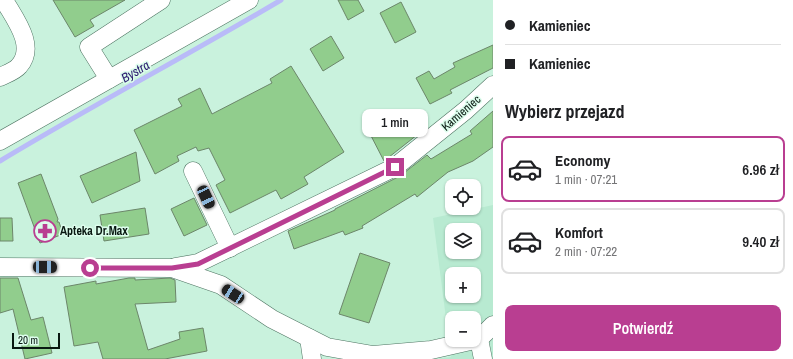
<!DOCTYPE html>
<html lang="pl">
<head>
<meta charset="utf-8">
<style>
	:root { --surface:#fff; --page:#f2f2f2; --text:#202124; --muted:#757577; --line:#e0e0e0; --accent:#b93e91 }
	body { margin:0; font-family:"Archivo Narrow",sans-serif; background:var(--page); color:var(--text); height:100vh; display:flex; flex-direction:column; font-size:15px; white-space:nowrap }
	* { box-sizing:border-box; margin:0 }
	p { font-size:13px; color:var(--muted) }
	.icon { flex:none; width:22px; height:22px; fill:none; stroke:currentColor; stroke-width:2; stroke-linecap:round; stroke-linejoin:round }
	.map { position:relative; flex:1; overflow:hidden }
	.drawer { display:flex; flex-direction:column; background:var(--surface); width:300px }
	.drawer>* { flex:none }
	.banner { display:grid; align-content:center; height:88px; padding:0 12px; background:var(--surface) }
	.tools { position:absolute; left:445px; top:179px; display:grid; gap:8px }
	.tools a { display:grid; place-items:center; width:36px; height:36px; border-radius:8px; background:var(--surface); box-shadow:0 1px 3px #0004; font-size:20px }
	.scale { position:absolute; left:12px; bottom:10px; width:48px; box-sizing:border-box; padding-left:4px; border:2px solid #091811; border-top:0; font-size:11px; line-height:14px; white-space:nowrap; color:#091811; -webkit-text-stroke:3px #dcfdec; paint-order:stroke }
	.end { position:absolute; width:18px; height:18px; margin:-9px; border:5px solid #b93e91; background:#fff; box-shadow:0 0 0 2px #fff }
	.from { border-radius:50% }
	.bubble { position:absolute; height:28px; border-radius:8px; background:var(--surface); box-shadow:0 1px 3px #0004; font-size:13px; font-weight:600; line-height:28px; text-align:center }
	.car { position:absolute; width:12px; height:24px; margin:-12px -6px; border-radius:5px; box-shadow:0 0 3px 1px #0007; background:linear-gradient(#222 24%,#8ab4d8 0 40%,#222 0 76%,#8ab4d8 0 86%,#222 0) }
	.banner b { display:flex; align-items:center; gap:14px; height:38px; font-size:15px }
	.banner b+b { border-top:1px solid var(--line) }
	.banner i { width:10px; height:10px; background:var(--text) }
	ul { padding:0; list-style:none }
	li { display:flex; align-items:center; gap:12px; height:66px; margin:0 8px 6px; padding:0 4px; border:2px solid var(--line); border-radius:8px }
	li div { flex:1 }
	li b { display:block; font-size:15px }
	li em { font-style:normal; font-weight:600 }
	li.selected { border-color:var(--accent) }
	li>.icon { width:36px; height:36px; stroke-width:1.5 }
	h2 { padding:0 12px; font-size:18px; line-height:48px }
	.primary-button { display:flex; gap:8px; margin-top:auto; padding:8px 12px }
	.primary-button a { flex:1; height:46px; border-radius:8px; background:var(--accent); color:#fff; font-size:16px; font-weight:600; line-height:46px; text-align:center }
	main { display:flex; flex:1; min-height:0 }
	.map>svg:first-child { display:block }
	.built { fill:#b8ead1; fill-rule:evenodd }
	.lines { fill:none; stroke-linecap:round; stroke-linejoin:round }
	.stream { stroke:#b9bbf8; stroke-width:5 }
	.building { fill:#91cd8d; stroke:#6c866a }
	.minor-casing { stroke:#4e7462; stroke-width:19 }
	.minor { stroke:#fff; stroke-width:18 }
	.route { stroke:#b93e91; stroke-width:5 }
	.labels { text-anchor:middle; stroke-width:3; stroke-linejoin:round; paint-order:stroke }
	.street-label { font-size:12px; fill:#091811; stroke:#dcfdec }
	.poi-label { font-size:12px; font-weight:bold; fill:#091811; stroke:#dcfdec; text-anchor:start }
	.water-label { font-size:13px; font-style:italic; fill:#29196e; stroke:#dcfdec }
</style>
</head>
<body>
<main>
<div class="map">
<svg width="493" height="359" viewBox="0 0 493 359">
	<rect width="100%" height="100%" fill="#c9f2dd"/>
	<!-- built -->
	<path class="built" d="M493,205V359H435L451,357L433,218ZM452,230H474V252H452ZM452,274H474V296H452ZM452,318H474V340H452Z"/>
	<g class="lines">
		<!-- stream -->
		<path class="stream" d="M0,161C93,105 188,55 281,0"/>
	</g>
	<!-- building -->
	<g class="building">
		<polygon points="53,0 125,0 90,20 94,26 75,37"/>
		<polygon points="338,0 358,0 364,11 348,20"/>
		<polygon points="401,2 416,32 395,43 380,13"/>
		<polygon points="331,36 344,58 323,71 310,49"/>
		<polygon points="493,45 493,68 450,90 452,93 430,104 416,78 429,71 434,79 455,67 453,63"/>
		<polygon points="291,66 344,152 304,177 308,184 281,199 276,190 230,213 216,185 225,180 209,148 198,151 196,147 177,156 179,161 155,174 134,130 182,106 178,99 200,88 212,114 272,83 270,79"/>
		<polygon points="493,111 493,147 473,161 448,172 417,197 415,194 362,226 363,228 345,235 343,231 294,249 288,231 335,210 335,209 400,176 427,155 431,159 472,134 470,131"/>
		<polygon points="405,116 417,135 384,161 367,128 381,121 384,129"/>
		<polygon points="136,152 140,181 92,203 80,176"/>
		<polygon points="41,174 58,219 57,222 59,222 63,234 40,243 18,183"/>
		<polygon points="194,198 207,225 184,236 171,209"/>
		<polygon points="145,208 149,234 104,241 100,215"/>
		<polygon points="0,218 12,218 13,241 0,241"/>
		<polygon points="360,253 390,263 369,323 339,314"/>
		<polygon points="0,278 18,278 31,320 43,317 52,353 25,359 13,309 0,313"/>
		<polygon points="129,278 135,278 135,280 170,278 175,280 176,302 135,304 148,350 180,339 179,332 203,328 207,351 165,359 103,359 98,342 74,346 64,287 96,281 96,284"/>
	</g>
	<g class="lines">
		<!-- minor casing -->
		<g class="minor-casing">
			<g id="minor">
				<path d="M0,77C6,74 15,71 19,66C37,46 14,18 4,0"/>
				<polyline points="109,79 89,47 161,0"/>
				<polyline points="0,141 249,0"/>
				<polyline points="193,171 230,248"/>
				<polyline points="0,267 172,268 221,285 272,319 327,347 373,355 431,350 479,339"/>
				<polyline points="175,267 198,263 395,167 466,110 493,85"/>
				<polyline points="309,338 312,359"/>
				<polyline points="479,339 493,325"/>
				<polyline points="479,339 483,359"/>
			</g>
		</g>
		<!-- minor -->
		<use href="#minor" class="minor"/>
	</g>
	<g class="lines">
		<!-- route -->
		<polyline class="route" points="90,268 172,268 198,264 395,167"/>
	</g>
	<!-- icons -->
	<defs>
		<g id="pharmacy-ring" transform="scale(1.15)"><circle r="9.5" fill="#dcfdec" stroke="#b93e91" stroke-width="1.5"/><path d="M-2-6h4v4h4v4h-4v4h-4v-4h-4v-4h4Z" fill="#b93e91"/></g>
	</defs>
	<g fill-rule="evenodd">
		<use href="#pharmacy-ring" x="45" y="231"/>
	</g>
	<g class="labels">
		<!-- street labels -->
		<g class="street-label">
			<text transform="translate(461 113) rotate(-41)" y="4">Kamieniec</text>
		</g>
		<!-- poi labels -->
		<g class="poi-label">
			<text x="60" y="235">Apteka Dr.Max</text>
		</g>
		<!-- water labels -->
		<g class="water-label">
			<text transform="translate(135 71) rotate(-30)" y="5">Bystra</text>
		</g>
	</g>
</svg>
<div class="tools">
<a><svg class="icon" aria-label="locate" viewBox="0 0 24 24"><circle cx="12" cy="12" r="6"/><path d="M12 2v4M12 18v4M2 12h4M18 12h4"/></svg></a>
<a><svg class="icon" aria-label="layers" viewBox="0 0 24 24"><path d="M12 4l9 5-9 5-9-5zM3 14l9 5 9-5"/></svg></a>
<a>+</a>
<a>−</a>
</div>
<div class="scale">20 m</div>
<i class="end from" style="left:90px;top:268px"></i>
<i class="end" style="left:395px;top:167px"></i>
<div class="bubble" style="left:362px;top:109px;width:66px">1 min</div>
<i class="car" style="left:206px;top:197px;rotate:155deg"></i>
<i class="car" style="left:45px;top:267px;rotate:91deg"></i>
<i class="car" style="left:233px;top:294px;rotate:303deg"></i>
</div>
<section class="drawer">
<div class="banner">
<b><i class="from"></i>Kamieniec</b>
<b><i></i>Kamieniec</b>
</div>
<h2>Wybierz przejazd</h2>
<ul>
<li class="selected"><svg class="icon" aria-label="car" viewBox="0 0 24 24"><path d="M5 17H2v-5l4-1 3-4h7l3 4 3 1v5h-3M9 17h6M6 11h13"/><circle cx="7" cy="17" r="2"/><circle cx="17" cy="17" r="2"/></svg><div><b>Economy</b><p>1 min · 07:21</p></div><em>6.96 zł</em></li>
<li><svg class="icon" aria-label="car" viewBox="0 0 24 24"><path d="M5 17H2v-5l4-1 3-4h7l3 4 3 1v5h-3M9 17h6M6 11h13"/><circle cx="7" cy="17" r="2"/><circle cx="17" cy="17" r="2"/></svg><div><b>Komfort</b><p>2 min · 07:22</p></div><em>9.40 zł</em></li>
</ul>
<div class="primary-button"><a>Potwierdź</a></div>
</section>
</main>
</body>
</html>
